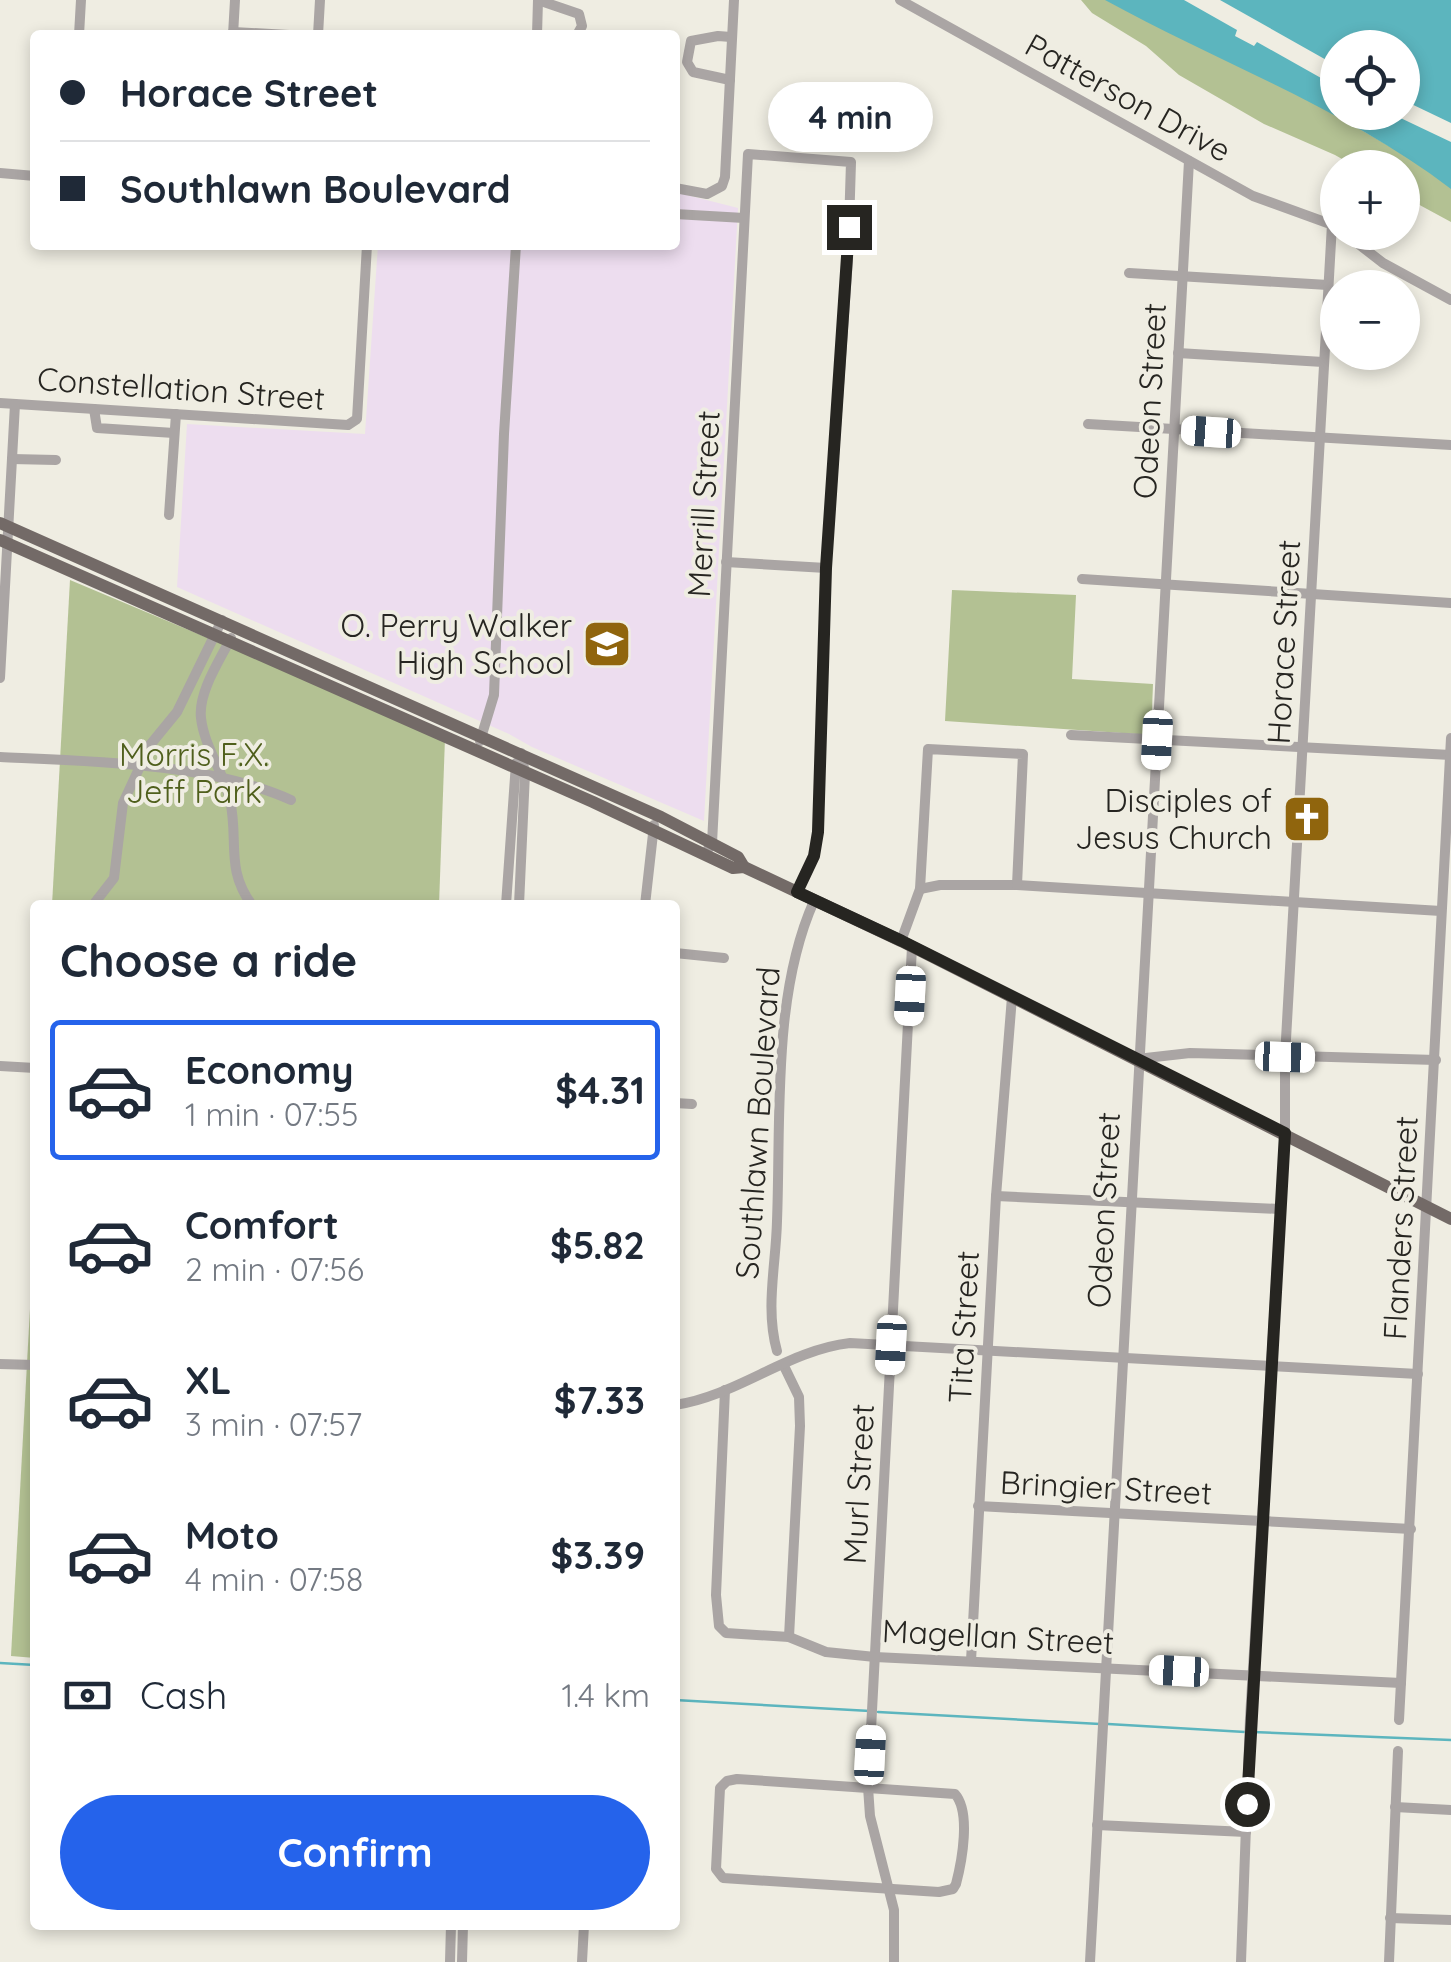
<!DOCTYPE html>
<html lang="en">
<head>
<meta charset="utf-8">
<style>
	:root { --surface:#fff; --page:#f2f2f3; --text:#1f2937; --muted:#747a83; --line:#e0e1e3; --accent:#2563eb }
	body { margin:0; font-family:Quicksand,sans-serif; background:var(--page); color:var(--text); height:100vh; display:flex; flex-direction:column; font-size:38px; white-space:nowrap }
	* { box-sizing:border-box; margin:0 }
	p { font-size:32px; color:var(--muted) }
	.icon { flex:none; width:55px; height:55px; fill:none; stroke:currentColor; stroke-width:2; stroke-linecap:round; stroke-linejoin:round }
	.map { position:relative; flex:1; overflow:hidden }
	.side { position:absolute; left:30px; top:900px; width:650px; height:1030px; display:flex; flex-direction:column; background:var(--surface); border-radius:10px; box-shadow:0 5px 15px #0003 }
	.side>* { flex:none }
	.hud { position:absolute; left:30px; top:30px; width:650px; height:220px; border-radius:10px; box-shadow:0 5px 15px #0003; display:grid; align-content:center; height:220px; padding:0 30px; background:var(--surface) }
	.tools { position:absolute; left:1320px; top:30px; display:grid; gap:20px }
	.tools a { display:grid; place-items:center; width:100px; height:100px; border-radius:50%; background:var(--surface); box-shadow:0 5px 15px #0003; font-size:50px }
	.end { position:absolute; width:45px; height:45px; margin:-22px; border:12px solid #262521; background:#fff; box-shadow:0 0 0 5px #fff }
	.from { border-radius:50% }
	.bubble { position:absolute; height:70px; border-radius:35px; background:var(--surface); box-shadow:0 5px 15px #0003; font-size:32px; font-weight:800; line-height:70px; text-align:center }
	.car { position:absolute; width:30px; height:60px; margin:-30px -15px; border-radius:12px; box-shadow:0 0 8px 2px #0007; background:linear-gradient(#fff 24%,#345 0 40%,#fff 0 76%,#345 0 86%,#fff 0) }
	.hud b { display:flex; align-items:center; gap:35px; height:95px; font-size:38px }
	.hud b+b { border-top:2px solid var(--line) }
	.hud i { width:25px; height:25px; background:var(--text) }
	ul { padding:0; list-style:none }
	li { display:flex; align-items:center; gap:30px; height:140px; margin:0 20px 15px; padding:0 10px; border:5px solid transparent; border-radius:10px }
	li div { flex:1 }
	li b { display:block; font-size:38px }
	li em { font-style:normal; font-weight:800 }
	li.selected { border-color:var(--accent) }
	li>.icon { width:90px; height:90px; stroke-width:1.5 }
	h2 { padding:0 30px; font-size:45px; line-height:120px }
	.pay { display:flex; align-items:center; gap:25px; height:110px; padding:0 30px; font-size:38px }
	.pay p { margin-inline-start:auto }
	.cta { display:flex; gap:20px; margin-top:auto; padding:20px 30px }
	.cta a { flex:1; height:115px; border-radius:60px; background:var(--accent); color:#fff; font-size:40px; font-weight:800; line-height:115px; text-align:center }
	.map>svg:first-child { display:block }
	.education { fill:#edddef }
	.green { fill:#b3c193 }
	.water { fill:#5cb5be; fill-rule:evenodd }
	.pier { fill:#efede2 }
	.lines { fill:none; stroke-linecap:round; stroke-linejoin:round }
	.stream { stroke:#5cb5be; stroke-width:2.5 }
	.minor { stroke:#aaa5a4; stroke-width:10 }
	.major { stroke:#736a67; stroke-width:12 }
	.route { stroke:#262521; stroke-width:12 }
	.labels { text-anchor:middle; stroke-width:8; stroke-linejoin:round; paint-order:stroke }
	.street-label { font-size:32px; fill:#262521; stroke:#efede2 }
	.poi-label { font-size:32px; fill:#262521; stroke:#efede2; text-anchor:end }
	.park-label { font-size:32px; fill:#4f5f1c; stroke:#efede2 }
</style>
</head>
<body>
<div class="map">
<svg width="1451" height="1962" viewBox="0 0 1451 1962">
	<rect width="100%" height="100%" fill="#efede2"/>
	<!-- education -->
	<polygon class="education" points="675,192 738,208 704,821 532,747 509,734 177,587 187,424 365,434 378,245 675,245"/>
	<!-- green -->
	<g class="green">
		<polygon points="1081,0 1137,0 1451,182 1451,222 1403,196 1402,168 1356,167 1335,155 1264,124 1179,75 1146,46 1092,13"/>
		<polygon points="70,580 445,738 439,905 52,905"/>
		<polygon points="952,590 1076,595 1072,679 1153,684 1151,735 945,721"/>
		<polygon points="35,1217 35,1658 11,1656"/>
	</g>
	<!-- water -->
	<path class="water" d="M1105,0H1451V189C1348,110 1218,62 1105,0ZM1338,48H1402V112H1338Z"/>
	<!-- pier -->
	<g class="pier">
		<polygon points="1184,0 1220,0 1337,66 1337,87 1257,42 1254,46 1235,36 1237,30"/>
		<polygon points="1403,100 1451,123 1451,142 1390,113 1402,112"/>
	</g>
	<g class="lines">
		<!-- stream -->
		<g class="stream">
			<polyline points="0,1663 35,1665"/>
			<polyline points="675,1700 870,1711"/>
			<polyline points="878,1712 1100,1724"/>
			<polyline points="1108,1724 1245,1732"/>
			<polyline points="1253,1732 1451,1740"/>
		</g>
		<!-- minor -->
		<g class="minor">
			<polyline points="538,0 579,14 582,26 577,35"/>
			<polyline points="900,0 1253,196 1333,225"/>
			<polyline points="233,32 289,35"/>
			<polyline points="79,35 81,0"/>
			<polyline points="233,35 235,0"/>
			<polyline points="318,35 320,0"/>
			<polyline points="537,35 538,0"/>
			<polyline points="730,80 693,72 687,62 691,41 718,36 731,37"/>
			<polyline points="0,173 35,176"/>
			<polyline points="675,188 707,194 722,186 725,177 734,0"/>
			<polyline points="675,214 744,218"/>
			<polyline points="1343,232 1383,263 1451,300"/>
			<polyline points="1129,273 1328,285"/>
			<polyline points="1178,353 1323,362"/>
			<polyline points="0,403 348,425 357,419 367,245"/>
			<polyline points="94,409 97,428 174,433"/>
			<polyline points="1088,424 1451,445"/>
			<polyline points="12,459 56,460"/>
			<polyline points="169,515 176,414"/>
			<polyline points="726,562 826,568"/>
			<polyline points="1082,579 1451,603"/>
			<path d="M231,638C220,660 198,692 201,718C204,746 224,773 230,800C239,841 225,869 252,905"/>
			<polyline points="0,678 15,404"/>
			<polyline points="1071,735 1451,755"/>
			<polyline points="480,741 494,695 504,434 516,245"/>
			<path d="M0,757C91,761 209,763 291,800"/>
			<polyline points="705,854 712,843 748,154 851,162 848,259 826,568 818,832 814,856 797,893"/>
			<polyline points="920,889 940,885 1017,885 1441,911"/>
			<polyline points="93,905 114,878 123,803 150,745 177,712 222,620"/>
			<polyline points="506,905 516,763"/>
			<polyline points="519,905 525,773 521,753"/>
			<polyline points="645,905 654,825"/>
			<polyline points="901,941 920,889 928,749 1023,754 1017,885"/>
			<polyline points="675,953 724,958"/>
			<polyline points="1137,1059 1190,1053 1436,1060"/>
			<polyline points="0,1066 35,1068"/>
			<polyline points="675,1103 692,1104"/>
			<polyline points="996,1196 1280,1209"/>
			<path d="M777,1351C765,1308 776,1265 777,1221C781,1118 772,995 814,901"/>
			<polyline points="0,1364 35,1365"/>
			<polyline points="784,1366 799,1397 800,1426 789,1637"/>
			<polyline points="725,1390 716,1595 719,1626 726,1633 789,1637 826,1652 875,1657 1401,1683"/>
			<path d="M675,1405C737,1396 788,1350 850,1343L1418,1374"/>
			<polyline points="978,1506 1411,1529"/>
			<polyline points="971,1661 996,1196 1012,997"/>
			<polyline points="1399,1720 1451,738"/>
			<path d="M737,1779L955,1794C971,1812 962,1861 956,1884L953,1889L939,1892L723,1878L716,1869L720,1788L727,1781Z"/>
			<polyline points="1395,1807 1451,1810"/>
			<polyline points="1097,1825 1246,1832"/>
			<polyline points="1390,1918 1451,1920"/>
			<polyline points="450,1962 451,1925"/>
			<polyline points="462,1962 463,1925"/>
			<polyline points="582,1962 584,1925"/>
			<polyline points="894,1962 894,1910 870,1816 868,1787 912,947"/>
			<polyline points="1090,1962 1189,161"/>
			<polyline points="1241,1962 1250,1718 1285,1133 1285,1057 1332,224"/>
			<polyline points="1389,1962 1398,1751"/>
		</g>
		<!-- major -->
		<g class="major">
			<polyline points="0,523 661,817 738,857 744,867"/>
			<polyline points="0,540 593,802 733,868 744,867 901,941 1451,1219"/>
		</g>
	</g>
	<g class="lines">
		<!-- route -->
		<polyline class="route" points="849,227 826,568 818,832 814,856 797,892 902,941 1285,1133 1247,1804"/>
	</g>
	<!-- icons -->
	<defs>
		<g id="school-square" transform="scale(2.5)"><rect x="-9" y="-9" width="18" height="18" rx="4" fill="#90650d" stroke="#efede2"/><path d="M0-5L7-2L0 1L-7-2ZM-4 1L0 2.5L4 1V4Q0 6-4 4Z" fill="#fff"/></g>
		<g id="church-square" transform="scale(2.5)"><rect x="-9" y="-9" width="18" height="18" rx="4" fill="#90650d" stroke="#efede2"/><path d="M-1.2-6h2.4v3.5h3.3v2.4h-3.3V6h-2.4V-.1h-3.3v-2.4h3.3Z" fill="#fff"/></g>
	</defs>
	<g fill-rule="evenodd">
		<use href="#school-square" x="607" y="644"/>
		<use href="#church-square" x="1307" y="819"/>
	</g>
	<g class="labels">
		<!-- street labels -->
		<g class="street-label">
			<text transform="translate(1128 98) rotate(29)" y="11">Patterson Drive</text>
			<text transform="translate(181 389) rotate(4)" y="11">Constellation Street</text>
			<text transform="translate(1150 401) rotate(-87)" y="11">Odeon Street</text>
			<text transform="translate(704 504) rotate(-87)" y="11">Merrill Street</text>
			<text transform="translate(1284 642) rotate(-87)" y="11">Horace Street</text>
			<text transform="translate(758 1123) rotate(-86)" y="11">Southlawn Boulevard</text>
			<text transform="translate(1104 1210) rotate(-87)" y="11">Odeon Street</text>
			<text transform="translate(1401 1228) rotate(-87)" y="11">Flanders Street</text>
			<text transform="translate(964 1327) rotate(-87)" y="11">Tita Street</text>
			<text transform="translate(859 1484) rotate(-87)" y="11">Murl Street</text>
			<text transform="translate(1106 1488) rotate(3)" y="11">Bringier Street</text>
			<text transform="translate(998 1637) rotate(3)" y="11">Magellan Street</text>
		</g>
		<!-- poi labels -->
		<g class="poi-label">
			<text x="572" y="637">O. Perry Walker<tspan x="572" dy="37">High School</tspan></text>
			<text x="1272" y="812">Disciples of<tspan x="1272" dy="37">Jesus Church</tspan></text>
		</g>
		<!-- park labels -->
		<g class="park-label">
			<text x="194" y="766">Morris F.X.<tspan x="194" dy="37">Jeff Park</tspan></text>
		</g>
	</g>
</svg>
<div class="tools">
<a><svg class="icon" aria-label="locate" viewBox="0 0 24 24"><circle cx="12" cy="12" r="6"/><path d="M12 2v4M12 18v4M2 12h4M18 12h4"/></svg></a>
<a>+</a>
<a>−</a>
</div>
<i class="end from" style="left:1247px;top:1804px"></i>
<i class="end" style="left:849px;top:227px"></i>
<div class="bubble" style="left:768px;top:82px;width:165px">4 min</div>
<i class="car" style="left:1211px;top:432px;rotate:274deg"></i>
<i class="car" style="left:1157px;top:740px;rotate:183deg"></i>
<i class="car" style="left:910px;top:996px;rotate:183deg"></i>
<i class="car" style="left:1285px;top:1057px;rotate:92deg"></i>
<i class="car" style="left:891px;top:1345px;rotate:183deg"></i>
<i class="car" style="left:1179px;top:1671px;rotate:273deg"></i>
<i class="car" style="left:870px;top:1755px;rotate:3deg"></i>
<div class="hud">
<b><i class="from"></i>Horace Street</b>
<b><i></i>Southlawn Boulevard</b>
</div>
<section class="side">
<h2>Choose a ride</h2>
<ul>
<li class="selected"><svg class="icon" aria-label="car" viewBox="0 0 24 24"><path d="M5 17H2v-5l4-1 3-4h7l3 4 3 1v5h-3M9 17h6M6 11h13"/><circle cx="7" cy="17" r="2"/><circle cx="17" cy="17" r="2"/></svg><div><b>Economy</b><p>1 min · 07:55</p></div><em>$4.31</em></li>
<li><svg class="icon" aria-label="car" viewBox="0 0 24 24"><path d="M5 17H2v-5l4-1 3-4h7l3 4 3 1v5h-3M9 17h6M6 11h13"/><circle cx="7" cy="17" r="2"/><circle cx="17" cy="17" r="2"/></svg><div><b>Comfort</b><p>2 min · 07:56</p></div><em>$5.82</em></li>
<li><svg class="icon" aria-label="car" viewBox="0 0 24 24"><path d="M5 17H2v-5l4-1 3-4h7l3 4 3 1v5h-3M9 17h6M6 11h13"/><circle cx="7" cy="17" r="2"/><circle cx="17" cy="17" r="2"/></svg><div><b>XL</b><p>3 min · 07:57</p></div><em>$7.33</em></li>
<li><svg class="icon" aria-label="car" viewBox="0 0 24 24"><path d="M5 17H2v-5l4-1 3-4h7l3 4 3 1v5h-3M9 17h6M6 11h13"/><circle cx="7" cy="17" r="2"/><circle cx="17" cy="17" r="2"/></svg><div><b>Moto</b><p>4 min · 07:58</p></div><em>$3.39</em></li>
</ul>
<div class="pay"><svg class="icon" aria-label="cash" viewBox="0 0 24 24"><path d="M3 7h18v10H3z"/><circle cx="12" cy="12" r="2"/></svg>Cash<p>1.4 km</p></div>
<div class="cta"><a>Confirm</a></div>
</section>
</div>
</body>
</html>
